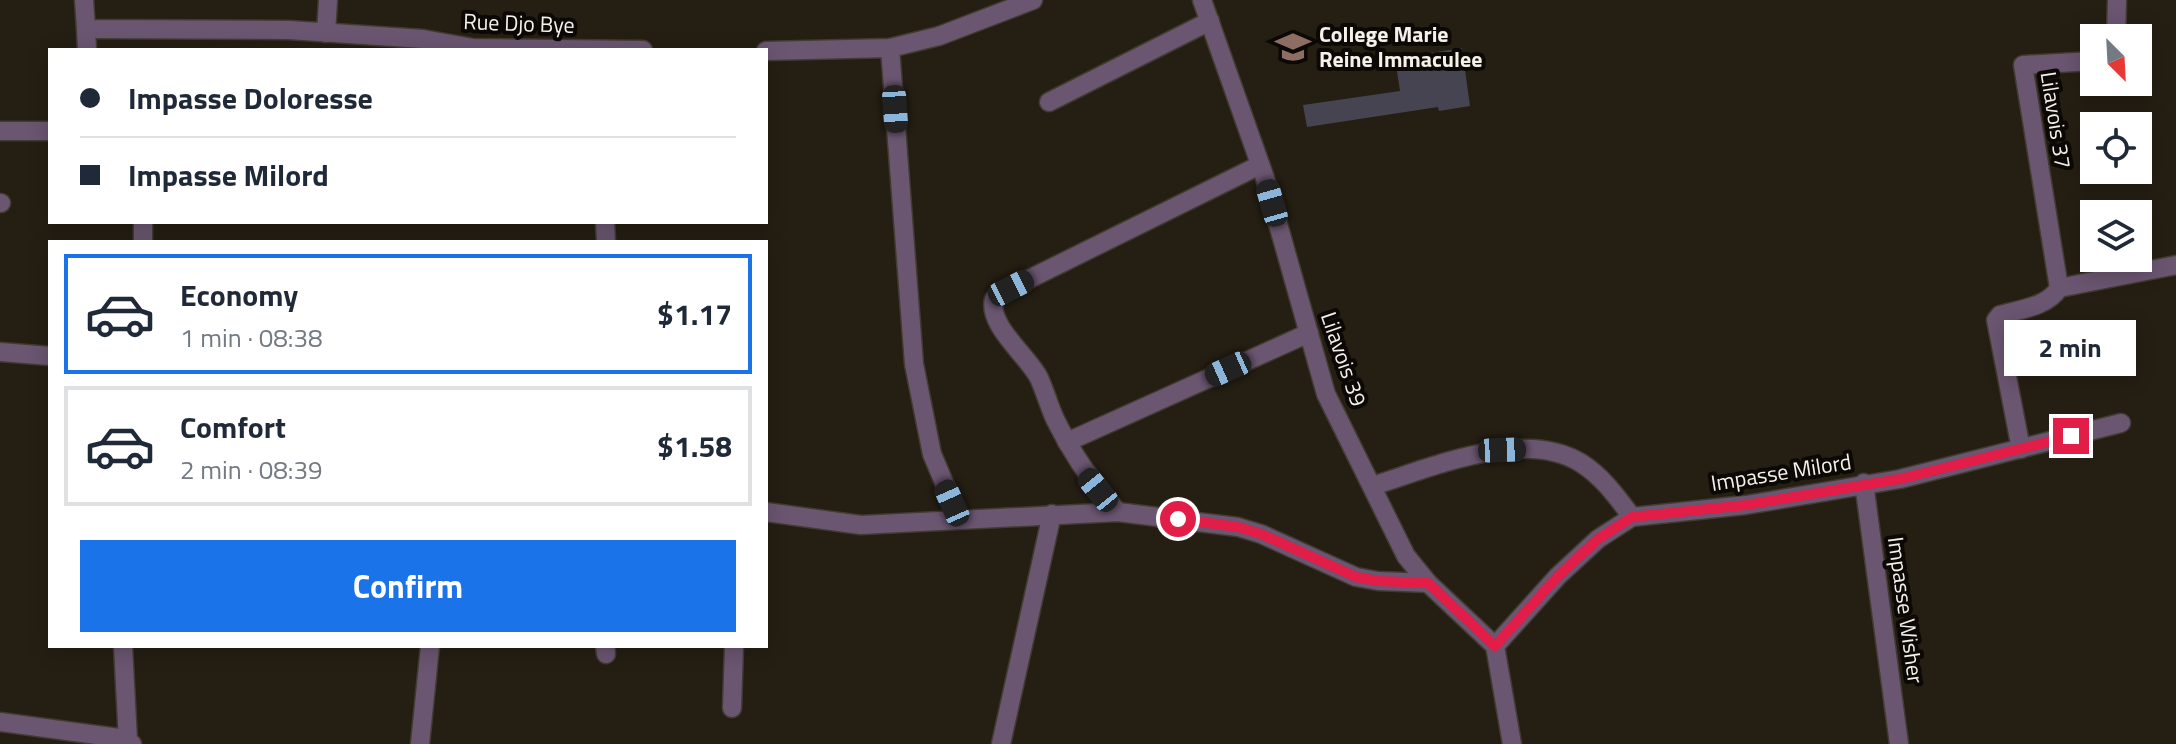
<!DOCTYPE html>
<html lang="en">
<head>
<meta charset="utf-8">
<style>
	:root { --surface:#fff; --page:#f6f6f7; --text:#1f2937; --muted:#747a83; --line:#e0e1e3; --accent:#1a73e8 }
	body { margin:0; font-family:"Titillium Web",sans-serif; background:var(--page); color:var(--text); height:100vh; display:flex; flex-direction:column; font-size:30px; white-space:nowrap }
	* { box-sizing:border-box; margin:0 }
	p { font-size:26px; color:var(--muted) }
	.icon { flex:none; width:44px; height:44px; fill:none; stroke:currentColor; stroke-width:2; stroke-linecap:round; stroke-linejoin:round }
	.map { position:relative; flex:1; overflow:hidden }
	.panel { position:absolute; left:48px; top:240px; width:720px; height:408px; display:flex; flex-direction:column; background:var(--surface); border-radius:0px; box-shadow:0 4px 20px #0003 }
	.panel>* { flex:none }
	.hud { position:absolute; left:48px; top:48px; width:720px; height:176px; border-radius:0px; box-shadow:0 4px 20px #0003; display:grid; align-content:center; height:176px; padding:0 32px; background:var(--surface) }
	.needle { width:52px; rotate:156deg }
	.buttons { position:absolute; left:2080px; top:24px; display:grid; gap:16px }
	.buttons a { display:grid; place-items:center; width:72px; height:72px; border-radius:0px; background:var(--surface); box-shadow:0 4px 20px #0003; font-size:40px }
	.end { position:absolute; width:36px; height:36px; margin:-18px; border:10px solid #e11d48; background:#fff; box-shadow:0 0 0 4px #fff }
	.from { border-radius:50% }
	.bubble { position:absolute; height:56px; border-radius:0px; background:var(--surface); box-shadow:0 4px 20px #0003; font-size:26px; font-weight:700; line-height:56px; text-align:center }
	.car { position:absolute; width:24px; height:48px; margin:-24px -12px; border-radius:10px; box-shadow:0 0 6px 2px #0007; background:linear-gradient(#222 24%,#8ab4d8 0 40%,#222 0 76%,#8ab4d8 0 86%,#222 0) }
	.hud b { display:flex; align-items:center; gap:28px; height:76px; font-size:30px }
	.hud b+b { border-top:2px solid var(--line) }
	.hud i { width:20px; height:20px; background:var(--text) }
	ul { padding:14px 0 0; list-style:none }
	li { display:flex; align-items:center; gap:24px; height:120px; margin:0 16px 12px; padding:0 16px; border:4px solid var(--line); border-radius:0px }
	li div { flex:1 }
	li b { display:block; font-size:30px }
	li em { font-style:normal; font-weight:700 }
	li.selected { border-color:var(--accent) }
	li>.icon { width:72px; height:72px; stroke-width:1.5 }
	.cta { display:flex; gap:16px; margin-top:auto; padding:16px 32px }
	.cta a { flex:1; height:92px; border-radius:0px; background:var(--accent); color:#fff; font-size:32px; font-weight:700; line-height:92px; text-align:center }
	.map>svg:first-child { display:block }
	.building { fill:#474452 }
	.lines { fill:none; stroke-linecap:round; stroke-linejoin:round }
	.minor-casing { stroke:#423b31; stroke-width:21 }
	.minor { stroke:#6b5671; stroke-width:18 }
	.route { stroke:#e11d48; stroke-width:10 }
	.labels { text-anchor:middle; stroke-width:8; stroke-linejoin:round; paint-order:stroke }
	.street-label { font-size:22px; fill:#f5f0e9; stroke:#0b0805 }
	.poi-label { font-size:22px; font-weight:bold; fill:#f5f0e9; stroke:#0b0805; text-anchor:start }
</style>
</head>
<body>
<div class="map">
<svg width="2176" height="744" viewBox="0 0 2176 744">
	<rect width="100%" height="100%" fill="#251e13"/>
	<!-- building -->
	<polygon class="building" points="1462,48 1470,106 1439,111 1438,107 1307,127 1303,105 1400,91 1396,65 1431,60 1430,53"/>
	<g class="lines">
		<!-- minor casing -->
		<g class="minor-casing">
			<g id="minor">
				<polyline points="84,0 86,29 289,30 423,39 473,48 643,50"/>
				<polyline points="1202,0 1265,178 1326,394 1406,556 1428,583 1495,646 1512,744"/>
				<polyline points="86,29 87,50"/>
				<polyline points="326,33 328,0"/>
				<polyline points="2116,38 2117,0"/>
				<polyline points="890,48 914,364 932,454 959,518"/>
				<polyline points="766,51 890,48 939,36 1033,0"/>
				<polyline points="1049,102 1210,21"/>
				<polyline points="1,131 50,131"/>
				<polyline points="0,203 1,203"/>
				<polyline points="605,222 606,242"/>
				<polyline points="143,242 143,222"/>
				<polyline points="2059,288 2176,265"/>
				<polyline points="0,352 50,356"/>
				<polyline points="1067,442 1309,333"/>
				<path d="M2021,449L1996,320L2000,315C2021,309 2047,307 2059,288L2023,65L2094,61"/>
				<polyline points="1864,483 1899,744"/>
				<path d="M1372,486C1431,468 1523,427 1581,463C1603,477 1617,497 1632,517"/>
				<polyline points="766,512 861,525 1118,512 1238,527 1261,534 1356,577 1378,581 1428,583"/>
				<path d="M1118,512C1092,483 1072,454 1055,419C1049,406 1045,391 1039,378C1028,356 987,325 994,299L1011,288L1260,165"/>
				<polyline points="123,646 128,741"/>
				<polyline points="605,646 606,654"/>
				<polyline points="1495,646 1558,576 1598,539 1632,517 1746,505 1900,479 2121,423"/>
				<polyline points="732,708 734,646"/>
				<polyline points="0,722 119,738 132,744"/>
				<polyline points="420,744 430,646"/>
				<polyline points="1001,744 1052,514"/>
			</g>
		</g>
		<!-- minor -->
		<use href="#minor" class="minor"/>
	</g>
	<g class="lines">
		<!-- route -->
		<polyline class="route" points="1178,519 1238,527 1261,534 1356,577 1378,581 1428,583 1495,646 1558,576 1598,539 1632,517 1746,505 1900,479 2071,436"/>
	</g>
	<!-- icons -->
	<defs>
		<g id="school-bare" transform="scale(2.76)"><path d="M0-5L7-2L0 1L-7-2ZM-4 1L0 2.5L4 1V4Q0 6-4 4Z" fill="#8d6e63" stroke="#0b0805" stroke-width="2.5" paint-order="stroke"/></g>
	</defs>
	<g fill-rule="evenodd">
		<use href="#school-bare" x="1293" y="47"/>
	</g>
	<g class="labels">
		<!-- street labels -->
		<g class="street-label">
			<text transform="translate(519 23) rotate(2)" y="8">Rue Djo Bye</text>
			<text transform="translate(2056 120) rotate(81)" y="8">Lilavois 37</text>
			<text transform="translate(1344 359) rotate(71)" y="8">Lilavois 39</text>
			<text transform="translate(1781 472) rotate(-9)" y="8">Impasse Milord</text>
			<text transform="translate(1906 610) rotate(82)" y="8">Impasse Wisher</text>
		</g>
		<!-- poi labels -->
		<g class="poi-label">
			<text x="1319" y="42">College Marie<tspan x="1319" dy="25">Reine Immaculee</tspan></text>
		</g>
	</g>
</svg>
<div class="buttons">
<a><svg class="needle" viewBox="-14 -14 28 28"><path d="M0-13l5 13h-10z" fill="#e53935"/><path d="M0 13l5-13h-10z" fill="#747a83"/></svg></a>
<a><svg class="icon" aria-label="locate" viewBox="0 0 24 24"><circle cx="12" cy="12" r="6"/><path d="M12 2v4M12 18v4M2 12h4M18 12h4"/></svg></a>
<a><svg class="icon" aria-label="layers" viewBox="0 0 24 24"><path d="M12 4l9 5-9 5-9-5zM3 14l9 5 9-5"/></svg></a>
</div>
<i class="end from" style="left:1178px;top:519px"></i>
<i class="end" style="left:2071px;top:436px"></i>
<div class="bubble" style="left:2004px;top:320px;width:132px">2 min</div>
<i class="car" style="left:895px;top:109px;rotate:176deg"></i>
<i class="car" style="left:1272px;top:203px;rotate:344deg"></i>
<i class="car" style="left:1011px;top:288px;rotate:63deg"></i>
<i class="car" style="left:1228px;top:369px;rotate:246deg"></i>
<i class="car" style="left:1502px;top:450px;rotate:88deg"></i>
<i class="car" style="left:1098px;top:490px;rotate:321deg"></i>
<i class="car" style="left:952px;top:503px;rotate:336deg"></i>
<div class="hud">
<b><i class="from"></i>Impasse Doloresse</b>
<b><i></i>Impasse Milord</b>
</div>
<section class="panel">
<ul>
<li class="selected"><svg class="icon" aria-label="car" viewBox="0 0 24 24"><path d="M5 17H2v-5l4-1 3-4h7l3 4 3 1v5h-3M9 17h6M6 11h13"/><circle cx="7" cy="17" r="2"/><circle cx="17" cy="17" r="2"/></svg><div><b>Economy</b><p>1 min · 08:38</p></div><em>$1.17</em></li>
<li><svg class="icon" aria-label="car" viewBox="0 0 24 24"><path d="M5 17H2v-5l4-1 3-4h7l3 4 3 1v5h-3M9 17h6M6 11h13"/><circle cx="7" cy="17" r="2"/><circle cx="17" cy="17" r="2"/></svg><div><b>Comfort</b><p>2 min · 08:39</p></div><em>$1.58</em></li>
</ul>
<div class="cta"><a>Confirm</a></div>
</section>
</div>
</body>
</html>
